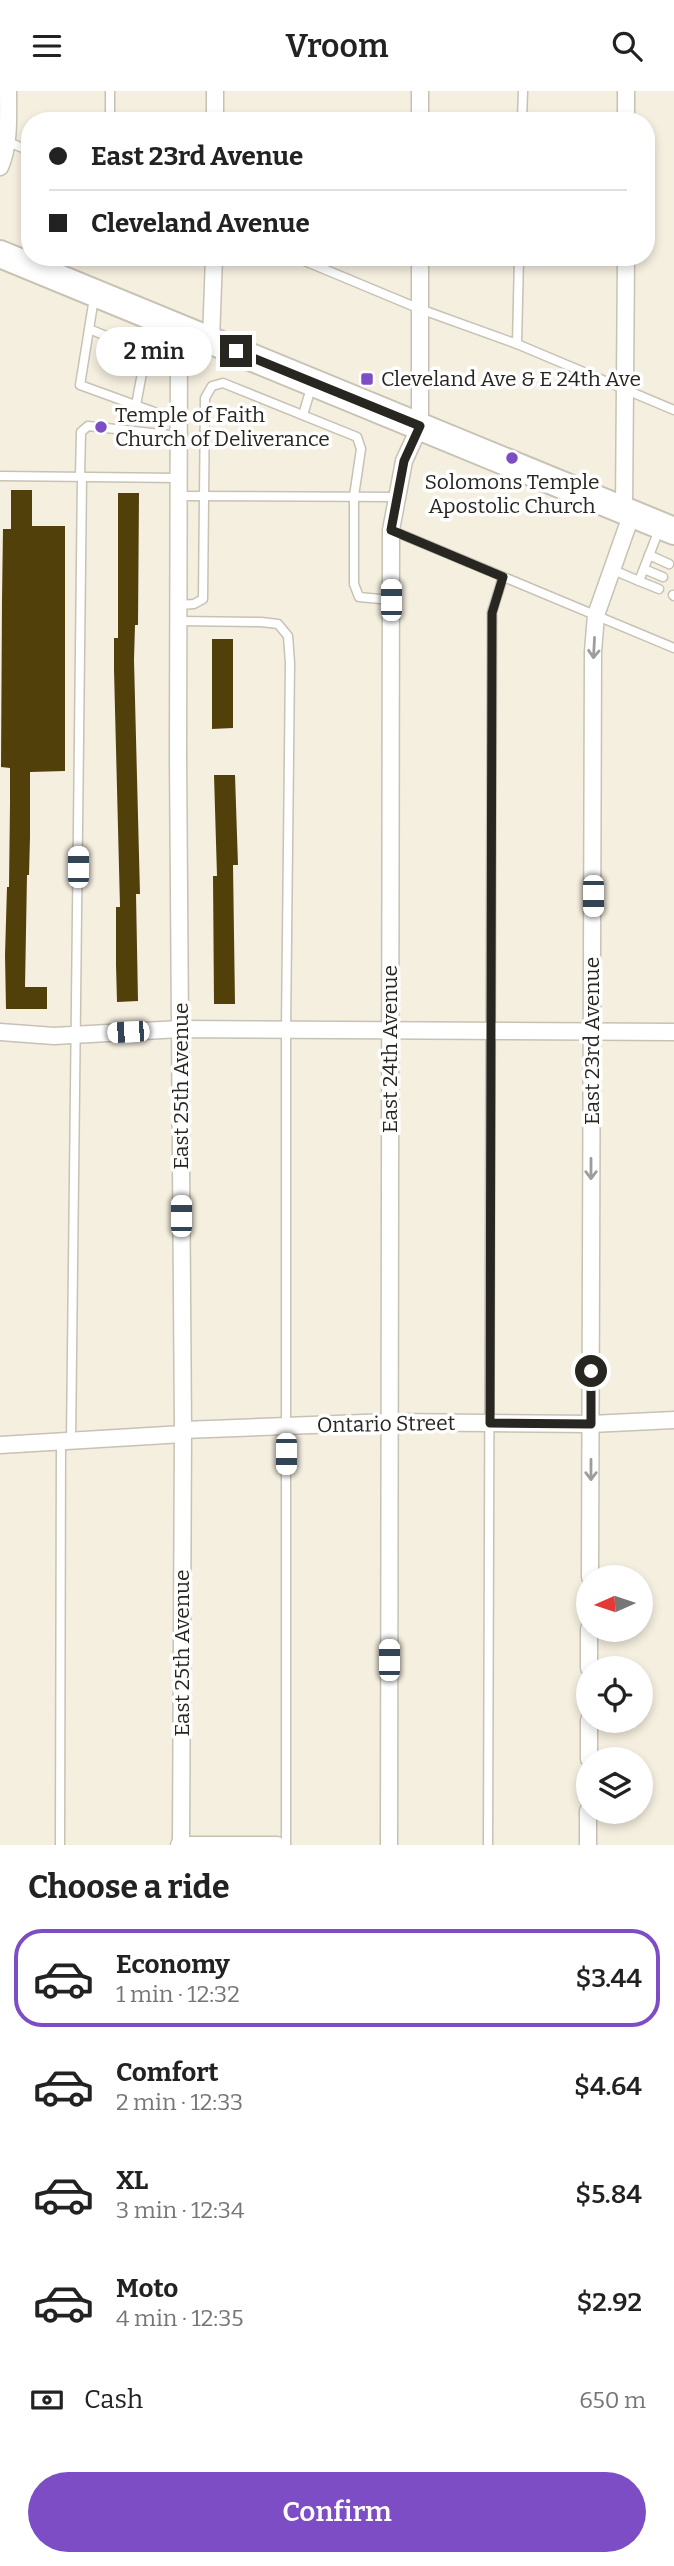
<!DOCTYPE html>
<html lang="en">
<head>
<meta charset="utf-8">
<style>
	:root { --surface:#fff; --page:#f2f2f2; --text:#222; --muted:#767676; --line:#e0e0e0; --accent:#7c4dc5 }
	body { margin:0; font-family:Bitter,serif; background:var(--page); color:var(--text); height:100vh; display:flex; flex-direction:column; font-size:26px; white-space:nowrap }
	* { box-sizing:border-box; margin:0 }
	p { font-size:23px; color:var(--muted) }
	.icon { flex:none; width:38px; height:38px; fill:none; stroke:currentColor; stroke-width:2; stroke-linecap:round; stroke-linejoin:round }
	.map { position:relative; height:1754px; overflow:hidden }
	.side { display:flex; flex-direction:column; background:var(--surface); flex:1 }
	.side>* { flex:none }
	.hud { position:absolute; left:21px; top:21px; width:634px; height:154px; border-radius:28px; box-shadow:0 4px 10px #0003; display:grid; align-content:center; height:154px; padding:0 28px; background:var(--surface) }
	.needle { width:46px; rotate:267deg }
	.fabs { position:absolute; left:576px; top:1474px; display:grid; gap:14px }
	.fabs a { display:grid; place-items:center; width:77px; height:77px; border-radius:50%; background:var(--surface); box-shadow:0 4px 10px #0003; font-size:35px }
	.end { position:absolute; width:32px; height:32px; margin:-16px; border:9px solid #282621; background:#fff; box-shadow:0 0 0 4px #fff }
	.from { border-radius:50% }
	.bubble { position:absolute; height:49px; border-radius:24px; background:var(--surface); box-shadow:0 4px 10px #0003; font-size:23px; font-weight:600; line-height:49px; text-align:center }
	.car { position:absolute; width:21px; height:42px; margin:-21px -10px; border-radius:9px; box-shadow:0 0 5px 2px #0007; background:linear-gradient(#fff 24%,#345 0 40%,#fff 0 76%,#345 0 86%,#fff 0) }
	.hud b { display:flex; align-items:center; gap:24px; height:66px; font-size:26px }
	.hud b+b { border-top:2px solid var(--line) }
	.hud i { width:18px; height:18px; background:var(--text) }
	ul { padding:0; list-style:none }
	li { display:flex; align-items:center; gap:21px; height:98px; margin:0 14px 10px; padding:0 14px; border:4px solid transparent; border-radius:28px }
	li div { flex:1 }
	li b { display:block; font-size:26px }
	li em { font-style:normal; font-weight:600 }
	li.on { border-color:var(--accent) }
	li>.icon { width:63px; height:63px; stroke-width:1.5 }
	h2 { padding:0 28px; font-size:32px; line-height:84px }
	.pay { display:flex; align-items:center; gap:18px; height:77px; padding:0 28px; font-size:26px }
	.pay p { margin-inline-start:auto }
	.button { display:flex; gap:14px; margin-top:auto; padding:14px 28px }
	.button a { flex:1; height:80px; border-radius:42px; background:var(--accent); color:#fff; font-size:28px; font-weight:600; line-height:80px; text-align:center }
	header { display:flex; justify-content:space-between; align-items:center; height:91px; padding:0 28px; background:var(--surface); font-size:32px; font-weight:600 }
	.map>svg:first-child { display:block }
	.building { fill:#52400b }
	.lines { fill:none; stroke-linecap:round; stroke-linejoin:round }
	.service-casing { stroke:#c7c2b4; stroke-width:11 }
	.minor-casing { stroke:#c7c2b4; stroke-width:19 }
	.primary-casing { stroke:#c7c2b4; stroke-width:30 }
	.service { stroke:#fff; stroke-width:8 }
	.minor { stroke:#fff; stroke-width:16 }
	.primary { stroke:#fff; stroke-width:26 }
	.oneway { stroke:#9e9d9b }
	.route { stroke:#282621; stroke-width:9 }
	.poi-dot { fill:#7c4dc5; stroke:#fff; stroke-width:2.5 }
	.labels { text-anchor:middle; stroke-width:7; stroke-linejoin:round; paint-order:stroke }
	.poi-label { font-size:21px; fill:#282621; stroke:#fff; text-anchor:start }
	.street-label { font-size:21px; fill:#282621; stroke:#fff }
</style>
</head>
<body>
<header><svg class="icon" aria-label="menu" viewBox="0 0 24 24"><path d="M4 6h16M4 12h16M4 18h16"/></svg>Vroom<svg class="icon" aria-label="search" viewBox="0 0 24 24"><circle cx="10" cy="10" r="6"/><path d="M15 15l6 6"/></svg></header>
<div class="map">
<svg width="674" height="1754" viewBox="0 0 674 1754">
	<rect width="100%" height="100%" fill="#f5efe0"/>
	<!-- building -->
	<g class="building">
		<polygon points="11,399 32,399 32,435 65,435 65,680 30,681 30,746 29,784 27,784 25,896 47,896 47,918 6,918 5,864 7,796 9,796 10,713 10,677 1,676 2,508 3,438 11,438"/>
		<polygon points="118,402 139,402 138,534 135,534 134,569 140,803 136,803 138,910 117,911 116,874 116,816 120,816 114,579 114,547 118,547"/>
		<polygon points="212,548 233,548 233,637 212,638"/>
		<polygon points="214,684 235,684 238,774 233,774 235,913 214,913 213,785 217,785"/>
	</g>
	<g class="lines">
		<!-- service casing -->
		<g class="service-casing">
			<g id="service">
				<polyline points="110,0 110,30"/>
				<polyline points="522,30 523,0"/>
				<polyline points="6,50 30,60"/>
				<polyline points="295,166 420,218 517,253 674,319"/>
				<polyline points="94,207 80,294 179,330"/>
				<polyline points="89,238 146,261 136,314"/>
				<polyline points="517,253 519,166"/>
				<polyline points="303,324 311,297"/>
				<polyline points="0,385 179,387"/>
				<polyline points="80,385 81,341 88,335 179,345"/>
				<polyline points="179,405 397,406"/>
				<polyline points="391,439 674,557"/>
				<polyline points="649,464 669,473"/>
				<polyline points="611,478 639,490 659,439"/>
				<polyline points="644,478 663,486"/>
				<polyline points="639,490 659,498"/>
				<polyline points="673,504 674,505"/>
				<polyline points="179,514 194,513 203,508 205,307 212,295 223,292 357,346 361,358 354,405 354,493 359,506 391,509"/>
				<polyline points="178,530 261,531 278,533 288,545 290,572 286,939 286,1754"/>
				<polyline points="71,1350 82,385"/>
				<polyline points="60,1754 61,1351"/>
				<polyline points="488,1754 492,521 503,486"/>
			</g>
		</g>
		<!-- minor casing -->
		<g class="minor-casing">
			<g id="minor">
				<polyline points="215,30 215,0"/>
				<polyline points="420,30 420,0"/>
				<polyline points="626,30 626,0"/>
				<path d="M0,76C10,54 8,24 8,0"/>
				<polyline points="179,236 178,665 183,1339 181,1754"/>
				<polyline points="211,249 214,166"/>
				<polyline points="624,418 626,166"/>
				<polyline points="0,941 54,945 180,938 674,941"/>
				<polyline points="183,1339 389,1331 591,1333 674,1329"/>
				<polyline points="0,1354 183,1343"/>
				<polyline points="590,1486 593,561 596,524 632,422"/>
				<polyline points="589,1577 589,1538"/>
				<polyline points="589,1668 589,1629"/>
				<polyline points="179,1754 277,1754"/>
				<polyline points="389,1754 391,439 404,370 420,335 420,166"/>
				<polyline points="588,1754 588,1720"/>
			</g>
		</g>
		<!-- primary casing -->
		<g class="primary-casing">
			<polyline id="primary" points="0,163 674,440"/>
		</g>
		<!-- service -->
		<use href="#service" class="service"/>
		<!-- minor -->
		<use href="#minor" class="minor"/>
		<!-- primary -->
		<use href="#primary" class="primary"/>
	</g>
	<!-- one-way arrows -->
	<defs><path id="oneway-shaft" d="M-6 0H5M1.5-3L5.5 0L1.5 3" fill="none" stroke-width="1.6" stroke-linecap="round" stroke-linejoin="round" transform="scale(1.75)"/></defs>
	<g class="oneway">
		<use href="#oneway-shaft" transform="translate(594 557) rotate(93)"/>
		<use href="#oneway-shaft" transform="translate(591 1078) rotate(90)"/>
		<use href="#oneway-shaft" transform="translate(591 1379) rotate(90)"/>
	</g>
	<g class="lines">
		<!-- route -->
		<polyline class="route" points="236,260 420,335 404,370 391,439 503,486 492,522 490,1332 591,1333 591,1280"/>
	</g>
	<!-- markers -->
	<g class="poi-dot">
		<rect x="360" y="281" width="14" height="14" rx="3.5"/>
		<circle cx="101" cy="336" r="7"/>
		<circle cx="512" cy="367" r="7"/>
	</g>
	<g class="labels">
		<!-- poi labels -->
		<g class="poi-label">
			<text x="381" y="295">Cleveland Ave &amp; E 24th Ave</text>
			<text x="115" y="331">Temple of Faith<tspan x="115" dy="24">Church of Deliverance</tspan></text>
			<text x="512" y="398" text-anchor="middle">Solomons Temple<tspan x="512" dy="24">Apostolic Church</tspan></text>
		</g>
		<!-- street labels -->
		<g class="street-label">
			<text transform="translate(592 950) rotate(-90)" y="7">East 23rd Avenue</text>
			<text transform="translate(390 958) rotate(-90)" y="7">East 24th Avenue</text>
			<text transform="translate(181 995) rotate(-90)" y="7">East 25th Avenue</text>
			<text transform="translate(386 1333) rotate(-1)" y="7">Ontario Street</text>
			<text transform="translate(182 1562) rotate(-90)" y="7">East 25th Avenue</text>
		</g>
	</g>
</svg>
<div class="fabs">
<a><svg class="needle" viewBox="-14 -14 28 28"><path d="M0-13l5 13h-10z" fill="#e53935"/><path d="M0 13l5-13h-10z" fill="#767676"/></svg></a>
<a><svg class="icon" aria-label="locate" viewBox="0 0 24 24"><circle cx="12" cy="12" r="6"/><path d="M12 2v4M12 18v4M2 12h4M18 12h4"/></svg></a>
<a><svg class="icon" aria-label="layers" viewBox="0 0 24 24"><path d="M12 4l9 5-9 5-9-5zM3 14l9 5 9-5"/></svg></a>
</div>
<i class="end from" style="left:591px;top:1280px"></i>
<i class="end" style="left:236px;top:260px"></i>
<div class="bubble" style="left:96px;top:236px;width:116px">2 min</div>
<i class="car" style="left:391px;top:509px;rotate:0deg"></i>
<i class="car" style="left:78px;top:776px;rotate:0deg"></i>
<i class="car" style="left:593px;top:805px;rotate:180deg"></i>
<i class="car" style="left:128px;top:941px;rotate:267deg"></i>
<i class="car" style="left:181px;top:1125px;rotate:0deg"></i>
<i class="car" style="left:286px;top:1363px;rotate:180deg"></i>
<i class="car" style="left:389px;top:1569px;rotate:0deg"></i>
<div class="hud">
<b><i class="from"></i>East 23rd Avenue</b>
<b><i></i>Cleveland Avenue</b>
</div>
</div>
<section class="side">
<h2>Choose a ride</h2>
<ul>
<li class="on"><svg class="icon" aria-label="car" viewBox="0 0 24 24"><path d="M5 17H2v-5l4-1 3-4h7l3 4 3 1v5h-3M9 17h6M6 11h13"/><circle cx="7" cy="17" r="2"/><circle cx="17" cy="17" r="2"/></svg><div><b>Economy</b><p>1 min · 12:32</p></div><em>$3.44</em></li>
<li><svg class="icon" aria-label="car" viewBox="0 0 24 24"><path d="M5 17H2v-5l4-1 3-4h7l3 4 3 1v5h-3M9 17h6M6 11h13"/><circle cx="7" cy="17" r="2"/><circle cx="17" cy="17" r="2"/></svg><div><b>Comfort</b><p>2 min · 12:33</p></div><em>$4.64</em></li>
<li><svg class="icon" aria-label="car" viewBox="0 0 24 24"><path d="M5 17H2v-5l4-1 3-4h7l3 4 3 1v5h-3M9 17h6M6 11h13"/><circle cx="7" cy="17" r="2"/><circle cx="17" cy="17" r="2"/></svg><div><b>XL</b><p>3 min · 12:34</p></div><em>$5.84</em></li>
<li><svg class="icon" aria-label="car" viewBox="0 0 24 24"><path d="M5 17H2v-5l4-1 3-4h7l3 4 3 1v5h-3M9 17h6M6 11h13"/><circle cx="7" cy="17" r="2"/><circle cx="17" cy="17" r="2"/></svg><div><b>Moto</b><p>4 min · 12:35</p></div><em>$2.92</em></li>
</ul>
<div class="pay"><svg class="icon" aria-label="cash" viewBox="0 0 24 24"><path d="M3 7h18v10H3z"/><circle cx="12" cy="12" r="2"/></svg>Cash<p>650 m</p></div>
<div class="button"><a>Confirm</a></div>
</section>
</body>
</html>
